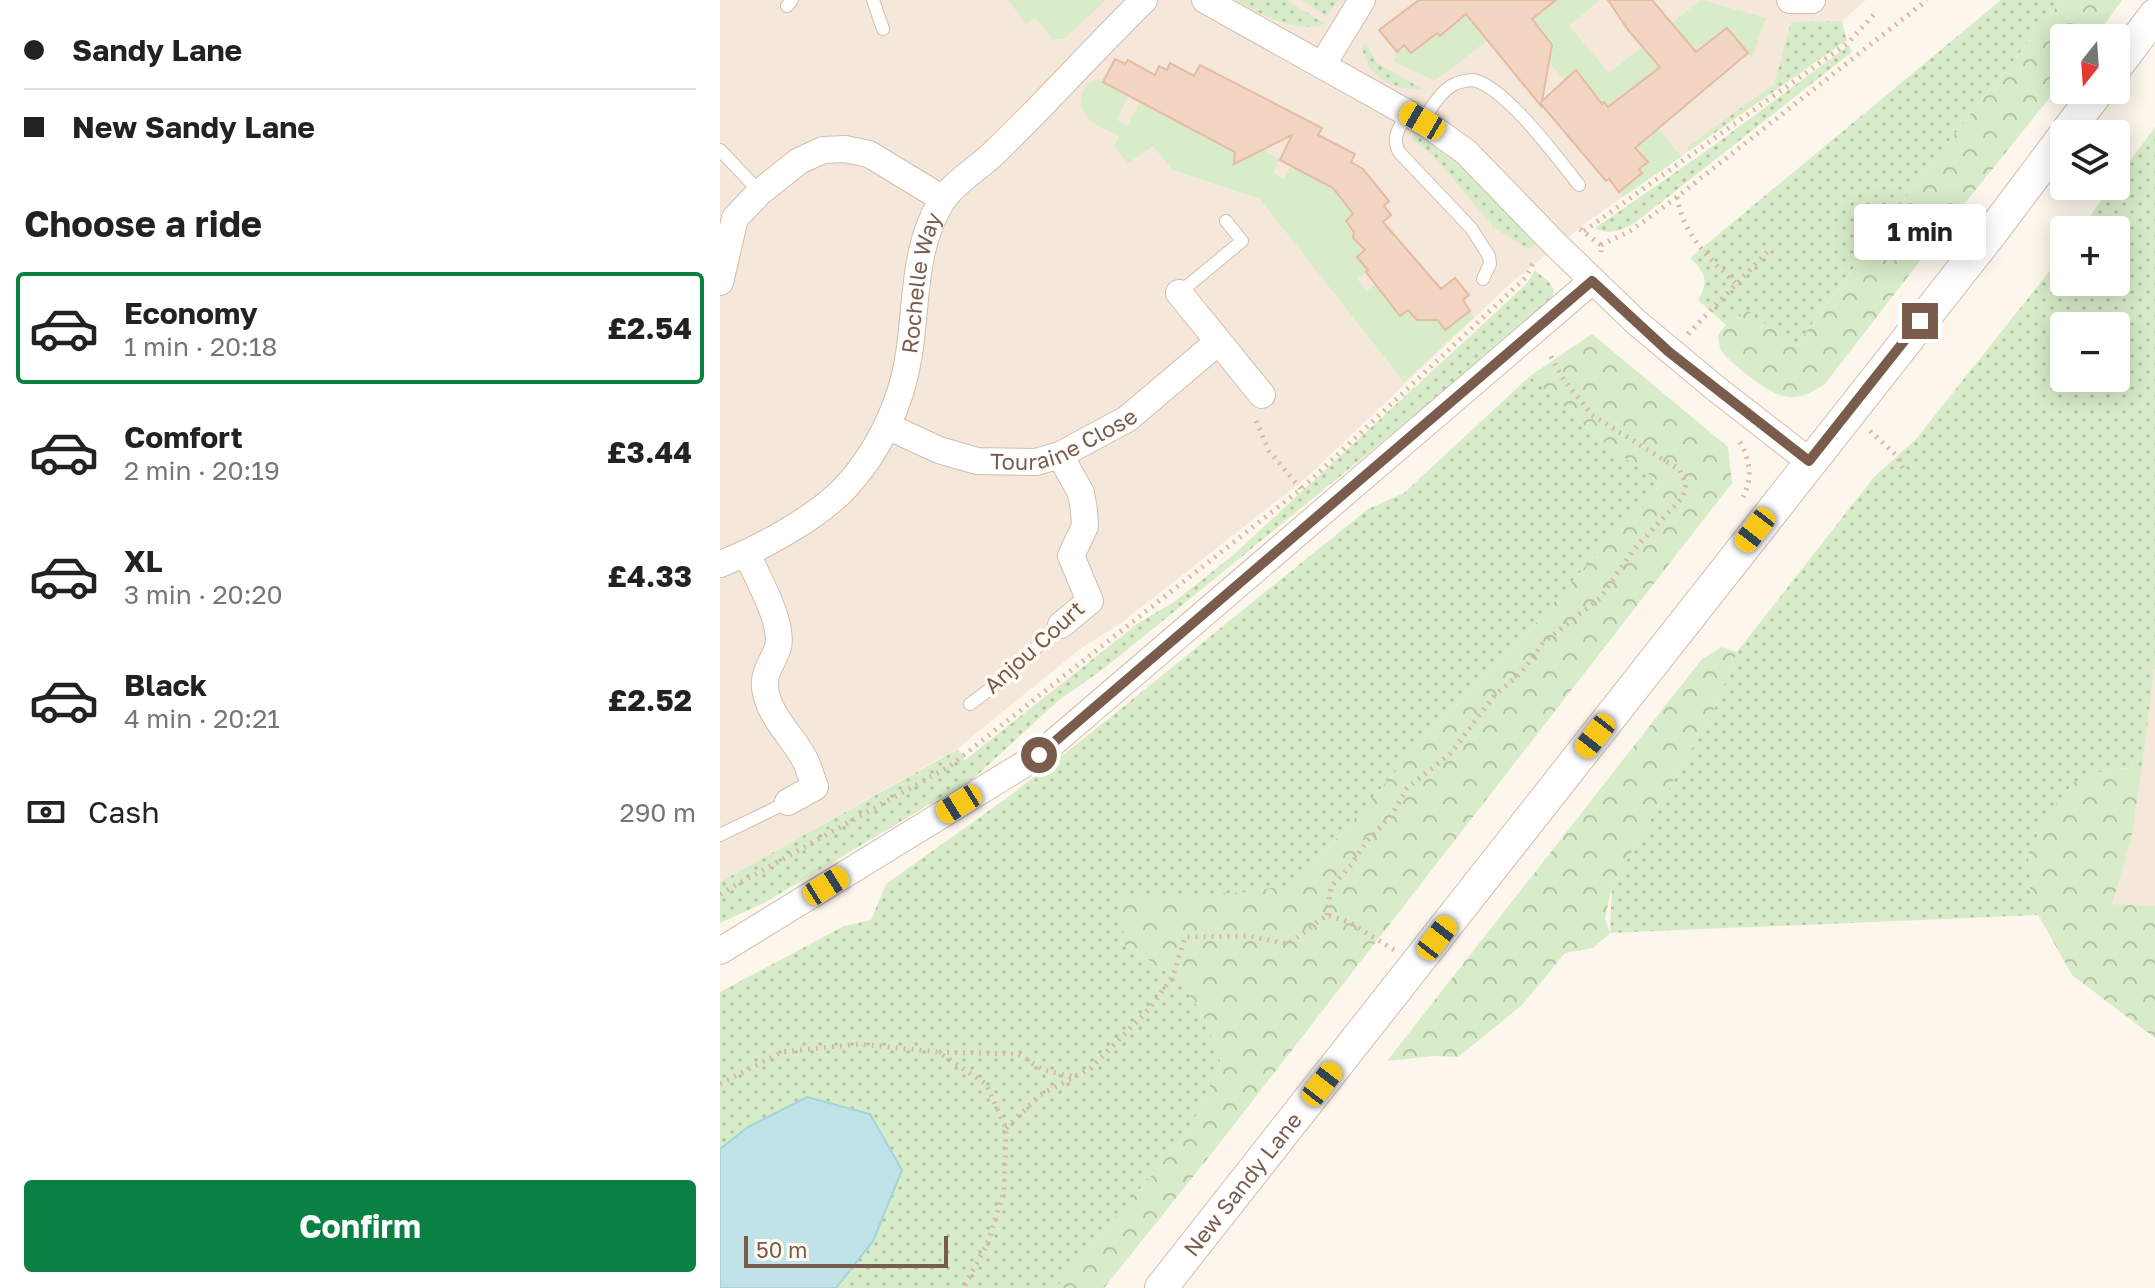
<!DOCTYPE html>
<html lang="en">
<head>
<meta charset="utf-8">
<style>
	:root { --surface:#fff; --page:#f2f2f2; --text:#222; --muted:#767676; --line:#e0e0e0; --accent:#0b8043 }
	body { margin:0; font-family:"Golos Text",sans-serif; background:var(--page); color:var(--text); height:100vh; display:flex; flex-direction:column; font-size:30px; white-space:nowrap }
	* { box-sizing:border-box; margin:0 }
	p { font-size:26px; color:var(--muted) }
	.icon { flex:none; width:44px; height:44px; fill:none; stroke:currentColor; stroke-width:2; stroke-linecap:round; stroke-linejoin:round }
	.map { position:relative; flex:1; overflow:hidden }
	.panel { display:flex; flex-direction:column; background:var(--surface); width:720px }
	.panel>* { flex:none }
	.hud { display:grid; align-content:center; height:176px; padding:0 24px; background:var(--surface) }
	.needle { width:52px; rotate:197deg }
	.buttons { position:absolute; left:1330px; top:24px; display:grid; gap:16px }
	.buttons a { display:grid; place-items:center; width:80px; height:80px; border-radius:8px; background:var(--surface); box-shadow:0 4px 20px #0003; font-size:40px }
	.scale { position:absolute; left:24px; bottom:20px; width:204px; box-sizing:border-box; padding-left:8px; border:4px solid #7a5c4d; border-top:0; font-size:22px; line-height:28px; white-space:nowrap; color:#7a5c4d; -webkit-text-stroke:6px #fffaf3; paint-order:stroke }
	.end { position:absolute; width:36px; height:36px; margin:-18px; border:10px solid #7a5c4d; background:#fff; box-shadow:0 0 0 4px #fff }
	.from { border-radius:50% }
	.bubble { position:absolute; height:56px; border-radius:8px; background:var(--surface); box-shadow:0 4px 20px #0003; font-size:26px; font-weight:700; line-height:56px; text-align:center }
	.car { position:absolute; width:24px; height:48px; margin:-24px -12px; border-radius:10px; box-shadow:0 0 6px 2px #0007; background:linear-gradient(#f5c518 24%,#345 0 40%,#f5c518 0 76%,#345 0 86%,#f5c518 0) }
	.hud b { display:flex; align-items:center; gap:28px; height:76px; font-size:30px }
	.hud b+b { border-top:2px solid var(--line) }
	.hud i { width:20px; height:20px; background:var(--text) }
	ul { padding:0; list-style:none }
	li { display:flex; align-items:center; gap:24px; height:112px; margin:0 16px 12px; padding:0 8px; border:4px solid transparent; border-radius:8px }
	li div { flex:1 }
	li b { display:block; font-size:30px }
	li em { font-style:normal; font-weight:700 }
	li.current { border-color:var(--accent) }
	li>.icon { width:72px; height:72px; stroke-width:1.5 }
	h2 { padding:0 24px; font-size:36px; line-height:96px }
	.pay { display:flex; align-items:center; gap:20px; height:88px; padding:0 24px; font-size:30px }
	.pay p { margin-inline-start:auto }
	.cta { display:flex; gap:16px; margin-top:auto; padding:16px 24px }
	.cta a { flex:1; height:92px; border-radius:8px; background:var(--accent); color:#fff; font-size:32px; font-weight:700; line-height:92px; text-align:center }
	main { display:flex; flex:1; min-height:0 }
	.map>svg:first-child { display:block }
	.residential { fill:#f5e8da }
	.grass { fill:url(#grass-dots); fill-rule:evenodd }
	.forest { fill:url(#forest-crowns) }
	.garden { fill:#d8ecc9 }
	.water { fill:#bfe3e8; stroke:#a5d3da; stroke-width:2 }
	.building { fill:#f3d5c3; stroke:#e6bba3; stroke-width:2 }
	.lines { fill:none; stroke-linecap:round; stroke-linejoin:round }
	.service-casing { stroke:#d1beb0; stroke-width:14 }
	.minor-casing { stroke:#d1beb0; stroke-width:28 }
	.tertiary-casing { stroke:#d1beb0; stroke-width:34 }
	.path { stroke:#d9b8a5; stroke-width:5; stroke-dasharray:2 6; stroke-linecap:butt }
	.service { stroke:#fff; stroke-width:12 }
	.minor { stroke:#fff; stroke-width:26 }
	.tertiary { stroke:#fff; stroke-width:32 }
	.route { stroke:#7a5c4d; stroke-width:10 }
	.labels { text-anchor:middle; stroke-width:7; stroke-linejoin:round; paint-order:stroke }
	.street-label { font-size:22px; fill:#7a5c4d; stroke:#fffaf3 }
</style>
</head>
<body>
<main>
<section class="panel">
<div class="hud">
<b><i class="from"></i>Sandy Lane</b>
<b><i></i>New Sandy Lane</b>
</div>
<h2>Choose a ride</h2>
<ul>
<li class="current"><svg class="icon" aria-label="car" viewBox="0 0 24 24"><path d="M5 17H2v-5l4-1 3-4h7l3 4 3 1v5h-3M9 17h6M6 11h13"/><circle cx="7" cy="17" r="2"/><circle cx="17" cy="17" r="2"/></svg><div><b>Economy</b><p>1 min · 20:18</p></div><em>£2.54</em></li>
<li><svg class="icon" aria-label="car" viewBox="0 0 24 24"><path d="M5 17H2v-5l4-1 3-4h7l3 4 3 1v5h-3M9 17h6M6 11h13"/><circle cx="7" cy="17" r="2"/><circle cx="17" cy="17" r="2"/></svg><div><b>Comfort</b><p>2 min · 20:19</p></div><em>£3.44</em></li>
<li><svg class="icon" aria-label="car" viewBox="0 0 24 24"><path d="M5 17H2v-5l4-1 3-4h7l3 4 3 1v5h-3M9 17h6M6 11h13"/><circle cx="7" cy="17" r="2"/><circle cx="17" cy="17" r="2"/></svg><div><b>XL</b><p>3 min · 20:20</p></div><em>£4.33</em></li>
<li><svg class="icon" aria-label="car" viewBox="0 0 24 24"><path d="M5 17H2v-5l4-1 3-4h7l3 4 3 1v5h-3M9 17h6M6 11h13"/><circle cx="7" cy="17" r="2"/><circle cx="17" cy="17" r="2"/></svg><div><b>Black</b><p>4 min · 20:21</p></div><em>£2.52</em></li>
</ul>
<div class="pay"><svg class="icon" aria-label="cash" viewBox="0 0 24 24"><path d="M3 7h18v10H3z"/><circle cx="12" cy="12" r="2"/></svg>Cash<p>290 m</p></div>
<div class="cta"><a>Confirm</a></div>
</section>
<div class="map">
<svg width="1435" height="1288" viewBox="0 0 1435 1288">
	<defs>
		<pattern id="grass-dots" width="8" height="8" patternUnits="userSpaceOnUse" patternTransform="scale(2)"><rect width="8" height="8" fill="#d8ecc9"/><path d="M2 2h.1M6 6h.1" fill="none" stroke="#b4c2a5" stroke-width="1.8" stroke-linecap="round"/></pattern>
		<pattern id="forest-crowns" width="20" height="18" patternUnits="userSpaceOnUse" patternTransform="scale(2)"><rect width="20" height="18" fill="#d8ecc9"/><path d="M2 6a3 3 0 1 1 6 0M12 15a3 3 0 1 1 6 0" fill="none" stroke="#b4c2a5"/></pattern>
	</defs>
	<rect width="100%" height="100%" fill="#fdf6ec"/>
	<!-- residential -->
	<g class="residential">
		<polygon points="0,0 1146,0 1122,21 1127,40 867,222 792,282 585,479 401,623 360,649 238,748 0,882"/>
		<polygon points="1435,663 1435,906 1392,904 1411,840"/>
	</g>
	<!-- grass -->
	<g class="grass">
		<path d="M515,0H567L605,24C576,35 541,14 515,0Z"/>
		<polygon points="582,0 620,0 606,16"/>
		<path d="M1281,0H1342L1213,161L1075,347L1028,311L1006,325L978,300C989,281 986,273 970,258Z"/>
		<polygon points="1121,21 1127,40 969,151 967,147 1054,84 1071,22"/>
		<path d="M642,44H646L657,63L703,89C673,91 645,77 642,44Z"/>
		<path d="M1129,45L1132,52L916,222C902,230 891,236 875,228L989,149Z"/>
		<path d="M1435,127V663L1422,767L1385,770L1308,854L1319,915L890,933L892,886L994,710L1017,652L1154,477L1196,439L1344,253V282H1396V230H1360L1391,186H1396V180ZM1344,326H1396V378H1344Z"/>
		<path d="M695,134C743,163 779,202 816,243L809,249L774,228L713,155L691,139Z"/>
		<polygon points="815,270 829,282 834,290 832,299 814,318 487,585 387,666 338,701 254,778 44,903 0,923 0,882 238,749 245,760 417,624 454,602 512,556 788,301 807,283"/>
		<path d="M810,376L890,448L940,482L930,501L891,537L797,645L715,727L597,861L568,886L530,892L405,945C435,963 467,983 483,1016C490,1031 495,1047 501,1063L469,1131L336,1288H116L153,1241L28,1127L0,1149V992L124,926L151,920L166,884L284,800L367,736L648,509L684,493Z"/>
	</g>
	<!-- forest -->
	<g class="forest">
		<path d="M1342,0H1402L1375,38H1344V80L1237,213L1104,385C1093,391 1081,399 1068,397C1050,395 1015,367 1004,354C999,348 999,342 998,335L1006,325L1028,311L1076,346L1213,161Z"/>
		<path d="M872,334L1008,447L1012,483L492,1153L384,1288H336L469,1131L501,1063C495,1048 490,1031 483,1016C467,983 435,963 405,945L400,898L530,892L568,885L597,861L715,727L797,645L891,537L930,501L940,482L890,448L810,376Z"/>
		<polygon points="1002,647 1017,652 994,710 892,886 885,918 890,933 873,948 845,953 802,1005 738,1057 714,1056 667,1061 982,659"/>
		<polygon points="1422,767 1411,841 1392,904 1435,906 1435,1038 1352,975 1311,902 1308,854 1328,813 1354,782 1385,770"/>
	</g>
	<!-- garden -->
	<g class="garden">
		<polygon points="288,0 386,0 344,39 333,39 315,18 306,24"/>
		<polygon points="763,0 831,0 833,2 836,0 880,0 849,26 889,73 981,0 1046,18 1032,58 1007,28 976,52 970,44 956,54 934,89 925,78 908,90 961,157 903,197 899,192 922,173 919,169 927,161 917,150 912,156 884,102 874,110 859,93 868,86 857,70 844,80 825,56 832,45 827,38 819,38 795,19 715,81 674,62 677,52 684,45 691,53 713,36 711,26 719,36"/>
		<path d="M379,79L409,94L397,120L407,126L424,95L433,100L430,107L515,152V158L533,145L560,159L553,173L564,179L575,159L596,179L628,196L633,214L626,221L634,232L633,238L647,249L638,257L648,270L637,279L647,291L672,271L694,306V316L704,320L712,313L725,329L750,311L754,317L684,382L540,199L453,170L433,146L408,163L394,146L399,136C390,131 377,127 370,120C355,106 359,84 379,79Z"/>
	</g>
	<!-- water -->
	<polygon class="water" points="87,1097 150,1114 182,1170 153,1241 116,1288 0,1288 0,1149 28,1127"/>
	<!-- building -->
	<g class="building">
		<polygon points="699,0 836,0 812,19 832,45 822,101 856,70 882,104 884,102 888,107 940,67 908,30 888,0 932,0 976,52 1007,28 1028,53 915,148 928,162 919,169 922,173 899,192 889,179 886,181 821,104 821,106 746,14 720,36 717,33 691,53 684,45 677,52 659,30"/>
		<polygon points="395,59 405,64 408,60 435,75 439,66 447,70 450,63 474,76 480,65 602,128 598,135 635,154 631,162 643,169 669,201 664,206 671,215 663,222 721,289 735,278 749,295 743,300 750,311 725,330 718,320 697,320 688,310 680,316 646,272 648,270 637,257 645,250 633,238 634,232 626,221 633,214 613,188 560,160 572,135 514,164 515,152 383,82"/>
	</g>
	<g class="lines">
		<!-- service casing -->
		<g class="service-casing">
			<g id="service">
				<polyline points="153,0 163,29"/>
				<polyline points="67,6 72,0"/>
				<path d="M687,113C680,127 671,137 679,152L751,228L769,256L770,264L763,279"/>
				<path d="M702,121C711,109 721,90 735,84C738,82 750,80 753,80C785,86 839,160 859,185"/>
				<polyline points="0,150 40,192"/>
				<polyline points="459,293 522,241 506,221"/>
				<polyline points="250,704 278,683 341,625"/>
				<polyline points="0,835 68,802"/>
			</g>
		</g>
		<!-- minor casing -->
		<g class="minor-casing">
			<g id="minor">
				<polyline points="485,0 707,124 746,152 834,243 916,322 994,387 1089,461"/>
				<polyline points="1070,0 1092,0"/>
				<polyline points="603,64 642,0"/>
				<polyline points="0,282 15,218 40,192 79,161 103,150 125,149 149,154 223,199"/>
				<polyline points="459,293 542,395"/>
				<path id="s1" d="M167,426L219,450L257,461L316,462L340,455L407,419L498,342"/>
				<polyline points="340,455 361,493 364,511 365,526 351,556 370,601 341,625"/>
				<path d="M27,554C37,577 64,623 58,647C54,661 43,672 45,688C49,717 71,734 84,758C89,767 91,777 95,787L68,802"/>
				<path id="s2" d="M0,564C38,550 96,518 124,489C158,453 182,403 189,354C197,303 193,247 222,201C234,182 259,168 275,152C326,103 373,50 424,0"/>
				<polyline points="0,951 319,755 872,281"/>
			</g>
		</g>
		<!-- tertiary casing -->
		<g class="tertiary-casing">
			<g id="tertiary">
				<polyline points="1396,67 1435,15"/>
				<polyline points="1345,134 1379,90"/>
				<path id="s3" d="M441,1288L1272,232L1344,136"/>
			</g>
		</g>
		<!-- path -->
		<g class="path">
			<path d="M957,197C964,236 988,257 1015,283"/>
			<polyline points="860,229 881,245 881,252"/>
			<polyline points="864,231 1128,43 1157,11"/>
			<polyline points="881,245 910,231 948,204 1207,0"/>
			<polyline points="968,334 1049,250"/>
			<polyline points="536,421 549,451 581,489"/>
			<polyline points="1150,431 1177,456 1185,473"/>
			<path d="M1020,442C1030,460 1033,478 1023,497"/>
			<polyline points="0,894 230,766 581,489 806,277 815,259"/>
			<polyline points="607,915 611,887 631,865 647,841 672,815 687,788 730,754 775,695 802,672 823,643 880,598 914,549 963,497 966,484 960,470 872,415 844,380 829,353"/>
			<polyline points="219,1052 299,1054 323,1070 354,1077"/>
			<polyline points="0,1084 62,1052 139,1044 218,1052 266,1084 286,1128 284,1191 267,1245 243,1288"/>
			<polyline points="286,1128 320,1095 371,1068 431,1007 453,976 465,937 528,936 568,944 607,915 629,922 674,950"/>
		</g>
		<!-- service -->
		<use href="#service" class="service"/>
		<!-- minor -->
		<use href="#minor" class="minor"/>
		<!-- tertiary -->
		<use href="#tertiary" class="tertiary"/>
	</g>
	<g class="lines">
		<!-- route -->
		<polyline class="route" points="319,755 872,281 949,352 1089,461 1200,321"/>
	</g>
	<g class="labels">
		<!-- street labels -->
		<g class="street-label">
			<text dy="8" stroke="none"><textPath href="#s2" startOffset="370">Rochelle Way</textPath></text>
			<text dy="8" stroke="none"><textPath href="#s1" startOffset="188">Touraine Close</textPath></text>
			<text transform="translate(314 647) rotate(-42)" y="8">Anjou Court</text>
			<text dy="8" stroke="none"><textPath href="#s3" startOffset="132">New Sandy Lane</textPath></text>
		</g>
	</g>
</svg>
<div class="buttons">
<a><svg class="needle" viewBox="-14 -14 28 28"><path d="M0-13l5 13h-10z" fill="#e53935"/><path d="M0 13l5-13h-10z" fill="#767676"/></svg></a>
<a><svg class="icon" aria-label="layers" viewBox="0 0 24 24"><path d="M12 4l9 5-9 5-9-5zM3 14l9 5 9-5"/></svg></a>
<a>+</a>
<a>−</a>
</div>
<div class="scale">50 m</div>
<i class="end from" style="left:319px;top:755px"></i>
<i class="end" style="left:1200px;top:321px"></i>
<div class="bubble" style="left:1134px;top:204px;width:132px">1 min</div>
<i class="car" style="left:702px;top:121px;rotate:300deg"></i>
<i class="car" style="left:1035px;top:530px;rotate:218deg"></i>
<i class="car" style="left:875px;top:736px;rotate:218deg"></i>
<i class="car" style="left:239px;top:804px;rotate:238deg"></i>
<i class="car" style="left:106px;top:886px;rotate:58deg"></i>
<i class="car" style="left:717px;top:938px;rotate:38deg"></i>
<i class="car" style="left:602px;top:1084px;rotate:38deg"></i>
</div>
</main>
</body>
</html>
